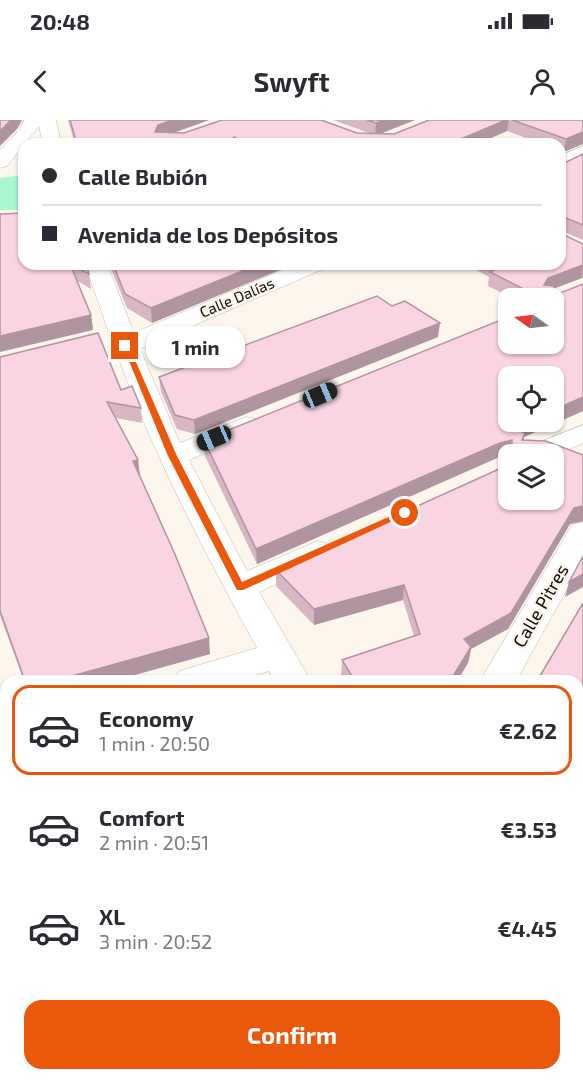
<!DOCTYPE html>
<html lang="en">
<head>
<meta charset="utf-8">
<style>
	:root { --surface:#fff; --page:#f7f7f7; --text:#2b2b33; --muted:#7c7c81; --line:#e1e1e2; --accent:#ea580c }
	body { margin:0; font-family:"Exo 2",sans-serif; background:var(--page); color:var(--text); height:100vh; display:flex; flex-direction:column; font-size:22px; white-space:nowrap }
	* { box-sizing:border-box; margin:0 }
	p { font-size:20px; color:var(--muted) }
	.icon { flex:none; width:33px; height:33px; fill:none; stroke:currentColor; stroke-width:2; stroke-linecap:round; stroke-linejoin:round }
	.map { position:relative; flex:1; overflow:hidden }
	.side { position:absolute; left:0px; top:555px; width:584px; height:406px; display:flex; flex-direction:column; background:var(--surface); border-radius:18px 18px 0 0; box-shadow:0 2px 4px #0004 }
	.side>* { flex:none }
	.hud { position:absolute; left:18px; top:18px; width:548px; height:132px; border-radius:18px; box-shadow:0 2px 4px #0004; display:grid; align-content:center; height:132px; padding:0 24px; background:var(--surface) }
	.needle { width:39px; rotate:284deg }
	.controls { position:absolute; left:498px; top:168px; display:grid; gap:12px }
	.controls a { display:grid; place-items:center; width:66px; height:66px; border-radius:12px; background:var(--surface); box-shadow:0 2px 4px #0004; font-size:30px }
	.end { position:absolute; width:27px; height:27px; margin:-14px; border:8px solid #ea580c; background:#fff; box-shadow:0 0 0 3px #fff }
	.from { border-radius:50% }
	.bubble { position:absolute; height:42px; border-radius:18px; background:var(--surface); box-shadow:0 2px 4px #0004; font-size:20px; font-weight:700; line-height:42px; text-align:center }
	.car { position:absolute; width:18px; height:36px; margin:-18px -9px; border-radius:8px; box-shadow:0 0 4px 2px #0007; background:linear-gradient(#222 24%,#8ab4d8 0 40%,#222 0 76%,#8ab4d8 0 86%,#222 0) }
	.hud b { display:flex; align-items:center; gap:21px; height:57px; font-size:22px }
	.hud b+b { border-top:2px solid var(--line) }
	.hud i { width:15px; height:15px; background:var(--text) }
	ul { padding:10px 0 0; list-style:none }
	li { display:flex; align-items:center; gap:18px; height:90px; margin:0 12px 9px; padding:0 12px; border:3px solid transparent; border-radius:18px }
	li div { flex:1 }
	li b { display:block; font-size:22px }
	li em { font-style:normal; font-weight:700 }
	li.active { border-color:var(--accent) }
	li>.icon { width:54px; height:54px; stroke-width:1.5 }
	.cta { display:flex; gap:12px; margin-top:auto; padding:12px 24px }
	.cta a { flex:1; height:69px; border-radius:18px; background:var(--accent); color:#fff; font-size:24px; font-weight:700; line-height:69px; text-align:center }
	.status { display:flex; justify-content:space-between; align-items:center; height:42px; padding:0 30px; background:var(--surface); direction:ltr }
	.status svg { height:16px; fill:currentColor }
	header { display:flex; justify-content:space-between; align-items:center; height:78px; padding:0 24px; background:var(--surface); font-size:27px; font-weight:700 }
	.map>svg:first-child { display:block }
	.green { fill:#a7f8cf }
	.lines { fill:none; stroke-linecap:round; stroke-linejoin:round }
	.street-casing { stroke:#c1bbb2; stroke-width:1 }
	.secondary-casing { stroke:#c1bbb2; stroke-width:1 }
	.street { fill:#fff; fill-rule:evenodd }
	.secondary { fill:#fff; fill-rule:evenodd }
	.wall { fill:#d8b6c4; fill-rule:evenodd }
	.shaded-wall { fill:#b094a0 }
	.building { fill:#fbd4e4; stroke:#b094a0; stroke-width:1.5 }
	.route { fill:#ea580c }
	.labels { text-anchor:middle; stroke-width:5; stroke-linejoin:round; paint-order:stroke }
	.far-street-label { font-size:15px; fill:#0e0c09; stroke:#fcf6ec }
	.street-label { font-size:18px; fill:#0e0c09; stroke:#fcf6ec }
</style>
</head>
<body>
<div class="status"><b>20:48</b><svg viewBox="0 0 49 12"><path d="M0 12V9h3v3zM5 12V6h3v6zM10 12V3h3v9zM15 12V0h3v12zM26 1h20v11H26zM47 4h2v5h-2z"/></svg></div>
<header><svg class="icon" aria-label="back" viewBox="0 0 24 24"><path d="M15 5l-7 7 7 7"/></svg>Swyft<svg class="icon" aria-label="person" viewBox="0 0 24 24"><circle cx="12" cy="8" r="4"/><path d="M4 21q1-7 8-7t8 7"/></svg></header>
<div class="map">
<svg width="583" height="961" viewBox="0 0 583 961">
	<rect width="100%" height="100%" fill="#fcf6ec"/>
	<!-- green -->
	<polygon class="green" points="24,55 24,90 0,90 0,58"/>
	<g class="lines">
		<!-- street casing -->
		<g class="street-casing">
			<g id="street">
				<polygon points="583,26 583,39 560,49 560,36"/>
				<path d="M85,144H107L134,213L296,144H326L323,149L140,229L180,323L246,297L256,299L260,305L256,311L189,340L247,451L318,421L329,424L334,432L329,440L259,472L311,561H275L269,551L236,561H174L179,551L257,528C222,464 187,399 157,332C129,270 107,208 85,144Z"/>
				<polygon points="583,305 583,323 554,336 554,334 521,334 525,328"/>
				<polygon points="583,402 583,440 516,561 480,561 572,405"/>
				<polygon points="6,602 6,632 0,634 0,604"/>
				<polygon points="0,704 6,707 6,763 0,761"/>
				<polygon points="36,956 84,956 85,961 37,961"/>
				<polygon points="374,956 433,956 431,961 372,961"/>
				<polygon points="486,956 535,956 537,961 488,961"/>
			</g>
		</g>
		<!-- secondary casing -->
		<g class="secondary-casing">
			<polygon id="secondary" points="24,0 56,0 61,24 43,24 39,6 7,46 0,48 0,30 20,9"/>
		</g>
		<!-- street -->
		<use href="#street" class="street"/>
		<!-- secondary -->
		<use href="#secondary" class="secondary"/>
	</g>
	<!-- wall -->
	<g class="wall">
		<polygon points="68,0 209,0 173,13 369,13 333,0 415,0 380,13 394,14 429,0 583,0 564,32 560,30 560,24 542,24 507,11 477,24 75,24"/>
		<path d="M583,34V120L562,111V114L583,124V158H582L555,168V172L558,174L583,164V291L524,317V320L546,321L583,335V401L570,404L508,509L471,529L468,543L457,561H344L341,556L342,540L414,516L403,480L314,505L276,466V450L508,345V380H554V334H508V335L497,338L257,444L205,336L204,320L508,197V224H554V178H512L488,166L489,157L469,146V144H560V45ZM508,256H554V302H508Z"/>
		<polygon points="0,94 86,144 89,154 91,169 76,160 91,195 93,210"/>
		<polygon points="109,144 294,144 152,203 127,188"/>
		<polygon points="438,217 195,314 177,309 161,272 159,257"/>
		<polygon points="0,237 121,270 141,288 142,303 116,298 140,355 139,355 210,534 113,561 24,561 0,495"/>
		<polygon points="583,773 583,961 573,961 570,956 578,956 578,775"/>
	</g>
	<!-- shaded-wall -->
	<g class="shaded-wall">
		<polygon points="11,0 22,0 18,8 0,26 0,11"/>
		<polygon points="173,0 209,0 159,18 155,12 158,5"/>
		<polygon points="384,0 415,0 375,16 376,3"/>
		<polygon points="506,0 509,0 507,11 477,24 449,24"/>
		<polygon points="583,12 583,24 564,32 566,19"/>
		<polygon points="259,144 294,144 152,203 151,188"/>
		<polygon points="583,145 582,158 545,172 544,165 548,158"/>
		<polygon points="91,195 93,210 0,232 0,216"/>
		<polygon points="440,203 438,217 195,314 194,300"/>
		<polygon points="583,277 583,291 524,317 522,328 512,320 508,335 497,338 257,444 256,429 528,302 554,302 554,290"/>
		<polygon points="138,340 140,355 135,356 133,341"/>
		<polygon points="583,386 583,401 570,404 508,509 471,529 468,543 457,561 450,561 464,519 574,388"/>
		<polygon points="583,454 583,467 565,477 569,462"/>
		<polygon points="404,465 403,480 314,505 314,489"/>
		<polygon points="209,518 210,534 113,561 54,561"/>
		<polygon points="583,727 583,740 578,742 578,729"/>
		<polygon points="237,956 265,956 252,961 224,961"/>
	</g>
	<!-- building -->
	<g class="building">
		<polygon points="0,0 11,0 0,11"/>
		<polygon points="70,0 173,0 158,5 155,12 184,13 222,0 321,0 357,13 394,14 429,0 506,0 449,24 247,24 234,17 230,24 77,24"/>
		<polygon points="367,0 384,0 376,3"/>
		<polygon points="512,0 583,0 583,12 566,19"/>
		<polygon points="583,34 583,105 561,96 562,114 583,124 583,145 548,158 544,165 554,166 555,172 558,174 583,164 583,277 554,290 554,256 508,256 508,302 528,302 513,308 525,313 522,320 546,321 583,335 583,386 574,388 511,493 464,519 471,527 450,561 355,561 342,540 420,514 404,465 314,489 276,450 508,345 508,380 554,380 554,334 512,334 512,320 500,323 256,429 204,320 508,197 508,224 554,224 554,178 541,178 490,152 500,147 494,144 560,144 560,45"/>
		<polygon points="24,93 24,144 70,144 91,195 0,216 0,94"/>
		<polygon points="70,144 86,144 89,154"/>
		<polygon points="113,144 259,144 151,188 125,174"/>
		<polygon points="377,176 392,186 405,181 440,203 194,300 175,295 159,257"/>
		<polygon points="98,213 121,270 132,266 141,288 107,282 138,340 133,341 174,432 209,518 54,561 25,561 0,491 0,237"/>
		<polygon points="583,436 583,454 569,462"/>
		<polygon points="583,483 583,727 578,729 578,561 537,561"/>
		<polygon points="583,773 583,955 578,946 578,775"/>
		<polygon points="146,956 237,956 224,961 148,961"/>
	</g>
	<!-- route -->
	<polygon class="route" points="122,224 129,226 177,336 242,462 402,391 410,393 243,470 237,470 168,336"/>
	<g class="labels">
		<!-- far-street labels -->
		<g class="far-street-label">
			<text transform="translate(237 178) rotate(-23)" y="5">Calle Dalías</text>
		</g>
		<!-- street labels -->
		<g class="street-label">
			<text transform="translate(541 486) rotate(-60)" y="6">Calle Pitres</text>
		</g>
	</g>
</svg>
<div class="controls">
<a><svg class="needle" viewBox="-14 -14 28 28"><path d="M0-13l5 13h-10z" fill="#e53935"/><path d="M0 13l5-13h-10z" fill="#7c7c81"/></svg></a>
<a><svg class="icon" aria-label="locate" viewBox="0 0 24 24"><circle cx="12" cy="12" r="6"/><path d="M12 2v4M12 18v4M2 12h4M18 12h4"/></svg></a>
<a><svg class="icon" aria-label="layers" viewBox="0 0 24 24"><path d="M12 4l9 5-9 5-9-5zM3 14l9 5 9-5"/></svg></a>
</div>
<i class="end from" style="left:405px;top:393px"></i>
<i class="end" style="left:125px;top:226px"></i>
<div class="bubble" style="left:146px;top:206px;width:99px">1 min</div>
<i class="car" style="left:320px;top:275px;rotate:67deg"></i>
<i class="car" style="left:214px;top:318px;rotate:247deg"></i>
<div class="hud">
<b><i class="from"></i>Calle Bubión</b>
<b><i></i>Avenida de los Depósitos</b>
</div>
<section class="side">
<ul>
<li class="active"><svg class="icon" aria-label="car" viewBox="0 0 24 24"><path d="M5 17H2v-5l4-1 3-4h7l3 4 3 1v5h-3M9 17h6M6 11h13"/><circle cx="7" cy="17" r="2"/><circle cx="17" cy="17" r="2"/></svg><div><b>Economy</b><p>1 min · 20:50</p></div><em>€2.62</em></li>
<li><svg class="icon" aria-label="car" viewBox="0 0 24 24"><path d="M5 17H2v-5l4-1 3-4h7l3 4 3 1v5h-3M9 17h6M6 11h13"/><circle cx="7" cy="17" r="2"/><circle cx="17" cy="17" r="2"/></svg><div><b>Comfort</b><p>2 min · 20:51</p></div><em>€3.53</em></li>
<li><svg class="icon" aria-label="car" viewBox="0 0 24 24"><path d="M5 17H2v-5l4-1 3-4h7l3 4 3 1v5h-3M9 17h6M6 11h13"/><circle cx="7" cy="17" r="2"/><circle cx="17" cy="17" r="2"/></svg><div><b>XL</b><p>3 min · 20:52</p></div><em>€4.45</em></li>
</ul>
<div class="cta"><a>Confirm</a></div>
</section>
</div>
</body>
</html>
